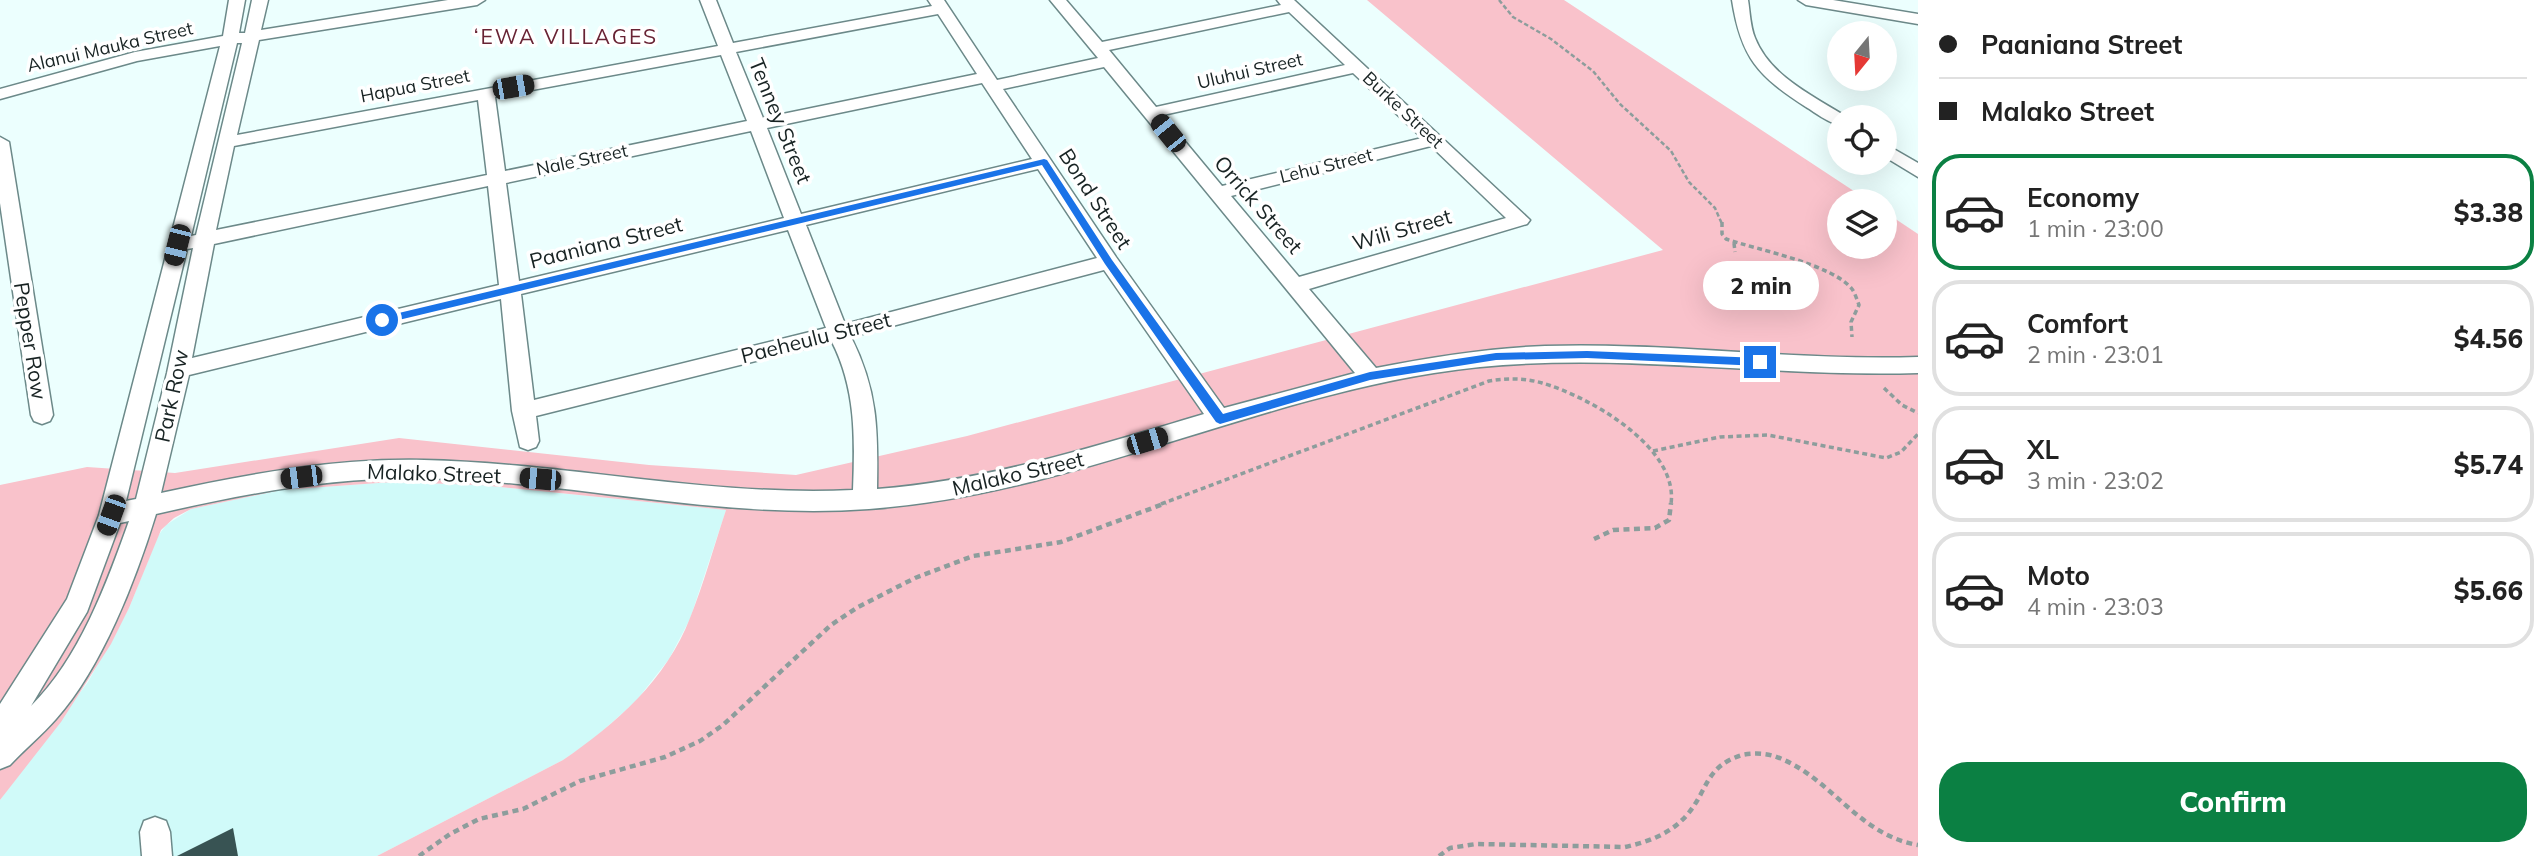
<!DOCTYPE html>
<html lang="en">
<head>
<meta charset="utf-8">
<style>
	:root { --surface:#fff; --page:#f6f6f6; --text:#222; --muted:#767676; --line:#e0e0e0; --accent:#0b8043 }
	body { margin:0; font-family:Mulish,sans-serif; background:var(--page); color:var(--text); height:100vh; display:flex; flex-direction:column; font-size:26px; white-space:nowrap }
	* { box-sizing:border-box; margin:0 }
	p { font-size:23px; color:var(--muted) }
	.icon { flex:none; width:38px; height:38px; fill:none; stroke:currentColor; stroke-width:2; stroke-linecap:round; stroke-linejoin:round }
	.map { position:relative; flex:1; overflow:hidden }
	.sheet { display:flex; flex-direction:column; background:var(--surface); width:630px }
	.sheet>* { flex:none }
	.banner { display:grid; align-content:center; height:154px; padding:0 21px; background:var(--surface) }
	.needle { width:46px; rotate:198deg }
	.controls { position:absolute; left:1827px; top:21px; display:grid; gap:14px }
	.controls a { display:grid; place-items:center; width:70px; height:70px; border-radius:50%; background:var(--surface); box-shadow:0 7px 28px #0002; font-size:35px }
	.end { position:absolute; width:32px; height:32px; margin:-16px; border:9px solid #1a73e8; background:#fff; box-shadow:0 0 0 4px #fff }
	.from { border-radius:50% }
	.bubble { position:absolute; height:49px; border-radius:24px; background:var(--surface); box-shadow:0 7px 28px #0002; font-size:23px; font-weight:800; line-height:49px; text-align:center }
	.car { position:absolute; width:21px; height:42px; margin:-21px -10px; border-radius:9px; box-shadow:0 0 5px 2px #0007; background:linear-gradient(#222 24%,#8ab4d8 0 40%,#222 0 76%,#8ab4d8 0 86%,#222 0) }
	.banner b { display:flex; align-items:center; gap:24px; height:66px; font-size:26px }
	.banner b+b { border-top:2px solid var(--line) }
	.banner i { width:18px; height:18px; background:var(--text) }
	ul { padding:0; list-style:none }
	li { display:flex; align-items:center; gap:21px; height:116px; margin:0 14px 10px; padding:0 7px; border:4px solid var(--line); border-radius:28px }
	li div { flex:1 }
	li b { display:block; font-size:26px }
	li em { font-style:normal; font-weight:800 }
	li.current { border-color:var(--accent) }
	li>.icon { width:63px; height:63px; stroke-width:1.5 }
	.button { display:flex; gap:14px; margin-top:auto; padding:14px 21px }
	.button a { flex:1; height:80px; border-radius:28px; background:var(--accent); color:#fff; font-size:28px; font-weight:800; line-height:80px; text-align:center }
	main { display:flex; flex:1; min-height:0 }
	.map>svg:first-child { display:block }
	.built { fill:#d0faf9 }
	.green { fill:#f9c2cb }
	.building { fill:#385353 }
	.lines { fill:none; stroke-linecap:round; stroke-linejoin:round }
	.minor-casing { stroke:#6c8989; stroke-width:3 }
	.path-far2 { stroke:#8d9d9c; stroke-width:2.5; stroke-dasharray:4.5 2.5; stroke-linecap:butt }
	.path-far1 { stroke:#8d9d9c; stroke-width:3.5; stroke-dasharray:5 3.5; stroke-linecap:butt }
	.path { stroke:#8d9d9c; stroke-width:4.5; stroke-dasharray:6 4.5; stroke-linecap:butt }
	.minor { fill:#fff; fill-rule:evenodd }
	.route { fill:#1a73e8 }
	.labels { text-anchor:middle; stroke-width:7; stroke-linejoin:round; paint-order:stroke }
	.far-street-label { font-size:18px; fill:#182323; stroke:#fff }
	.far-quarter-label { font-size:21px; letter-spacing:2px; fill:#682334; stroke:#fff }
	.street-label { font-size:21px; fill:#182323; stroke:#fff }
</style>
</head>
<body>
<main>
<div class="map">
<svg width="1918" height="856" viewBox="0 0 1918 856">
	<rect width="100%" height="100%" fill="#ecfffe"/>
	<!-- built -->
	<polygon class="built" points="392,482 481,485 726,510 690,619 669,659 636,701 590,742 563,760 377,856 0,856 0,800 88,682 129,608 158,536 166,525 191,509 281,490"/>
	<!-- green -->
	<path class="green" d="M1367,0H1564L1869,201H1839V247H1885V212L1918,234V856H377L563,760C616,724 666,680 690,618C704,583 714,546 726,510L481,485L392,482L281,490L191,509L174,518L161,530L129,608L111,644L61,722L0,800V485L87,467L175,473L399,438L649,465L796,475L967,436L1663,250Z"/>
	<!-- building -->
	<polygon class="building" points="233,828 238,856 177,856"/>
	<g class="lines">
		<!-- minor casing -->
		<g class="minor-casing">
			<g id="minor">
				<path d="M229,0H245L239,33H245L252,0H268L261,30L448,0H485L477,5L259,40L237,135L718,46L700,0H716L733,43L932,6L928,0H944L997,80L1098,58L1050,0H1066L1102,42L1281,5L1277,0H1294L1530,220L1527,224L1309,289L1376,368C1432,357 1488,348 1545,346C1669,342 1793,361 1918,357V373C1757,378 1595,347 1434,373C1241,404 1066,495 869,509C718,520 572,481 422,478C331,477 243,494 156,514C136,579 102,668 56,719C42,735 25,749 10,765L0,769V704L67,599L99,515L220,46L137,61L0,99V89L135,52L223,36ZM1289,12L1345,65L1156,107L1109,50ZM938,14L977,74L763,118L736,52ZM237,43H242L196,235L191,236ZM721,55L747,121L505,171L495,97ZM1104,67L1355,373L1224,408L1116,257L1003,89ZM1353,73L1422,138L1222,186L1163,115ZM982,83L1032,159L801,214L767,128ZM478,100L487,175L216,230L234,146ZM751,131L784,218L519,281L506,183ZM1431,146L1506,218L1299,277L1231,196ZM1038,169L1097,258L845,324L806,225ZM488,186L499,285L192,358L214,244ZM788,230L826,328L534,400L521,294ZM193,248L167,373L136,499L126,501L187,249ZM1104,270L1204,414C1096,446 991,480 877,489C878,430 878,391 851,337ZM501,299L512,411L520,447L528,450L536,447L539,441L536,416L832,342C856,389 855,438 853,490C709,497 568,463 424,460C335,458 248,474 161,493L189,375ZM129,521C107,583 79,659 31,706L87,612L120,523Z"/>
				<path d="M1732,0H1748C1750,12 1750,26 1755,38C1770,76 1813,96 1845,116L1839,117V125C1827,122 1816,113 1806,107C1758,76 1741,58 1732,0Z"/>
				<polygon points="1798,0 1833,0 1918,14 1918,24 1806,5"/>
				<polygon points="0,137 9,142 53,415 50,421 42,424 34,421 31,415 0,203"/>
				<polygon points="1885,144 1918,163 1918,177 1885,157"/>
				<polygon points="155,817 166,821 170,832 172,856 142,856 140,832 144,821"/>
			</g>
		</g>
		<!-- path-far2 -->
		<polyline class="path-far2" points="1499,0 1513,17 1551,39 1593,71 1620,104 1671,151 1689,182 1715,208 1722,224"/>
		<!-- path-far1 -->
		<g class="path-far1">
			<path d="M1722,222V234L1726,239C1758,250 1832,264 1852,289C1855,293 1857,300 1859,305L1851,322L1852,337"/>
			<polyline points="1734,243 1735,252"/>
			<polyline points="1884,388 1902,405 1918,413"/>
			<polyline points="1653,451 1720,437 1768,435 1886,458 1901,452 1918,434"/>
			<path d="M1161,504L1489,381C1507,378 1525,378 1542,383C1588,396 1679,447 1671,504"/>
		</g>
		<!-- path -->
		<g class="path">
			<polyline points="1594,539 1613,530 1655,528 1669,520 1671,503"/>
			<polyline points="419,856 450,834 479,819 523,809 580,781 665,757 700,741 723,725 831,625 858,607 915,578 973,556 1061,542 1166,503"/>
			<path d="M1439,856L1450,848L1476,844L1625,847C1648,842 1670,834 1686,816C1709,790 1704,767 1742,755C1752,753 1764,753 1774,756C1830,775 1857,835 1918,845"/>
		</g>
		<!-- minor -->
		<use href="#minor" class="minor"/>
	</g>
	<!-- route -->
	<polygon class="route" points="1044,159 1047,160 1112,260 1223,414 1370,372 1496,353 1587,351 1760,358 1766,362 1760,366 1587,358 1496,360 1370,380 1220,424 1216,422 1105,264 1042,165 382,324 377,320 382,317"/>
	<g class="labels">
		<!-- far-street labels -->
		<g class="far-street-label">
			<text transform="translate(110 47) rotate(-13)" y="6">Alanui Mauka Street</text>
			<text transform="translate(1250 71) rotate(-13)" y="6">Uluhui Street</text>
			<text transform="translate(415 86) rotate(-11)" y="6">Hapua Street</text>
			<text transform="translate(1403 110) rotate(43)" y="6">Burke Street</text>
			<text transform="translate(582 160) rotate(-12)" y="6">Nale Street</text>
			<text transform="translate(1326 166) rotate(-14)" y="6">Lehu Street</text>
		</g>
		<!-- far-quarter labels -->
		<g class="far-quarter-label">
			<text x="566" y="44">‘EWA VILLAGES</text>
		</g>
		<!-- street labels -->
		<g class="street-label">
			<text transform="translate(780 121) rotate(68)" y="7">Tenney Street</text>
			<text transform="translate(1095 199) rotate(57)" y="7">Bond Street</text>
			<text transform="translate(1258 205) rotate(49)" y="7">Orrick Street</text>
			<text transform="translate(1402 230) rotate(-16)" y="7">Wili Street</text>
			<text transform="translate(606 243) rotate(-14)" y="7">Paaniana Street</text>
			<text transform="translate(816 338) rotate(-14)" y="7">Paeheulu Street</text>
			<text transform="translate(30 341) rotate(81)" y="7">Pepper Row</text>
			<text transform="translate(172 396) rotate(-78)" y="7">Park Row</text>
			<text transform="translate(434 474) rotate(2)" y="7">Malako Street</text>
			<text transform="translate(1018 474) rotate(-13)" y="7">Malako Street</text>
		</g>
	</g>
</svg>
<div class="controls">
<a><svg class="needle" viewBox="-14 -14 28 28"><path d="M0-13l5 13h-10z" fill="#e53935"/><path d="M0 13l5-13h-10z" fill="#767676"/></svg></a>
<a><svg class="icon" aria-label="locate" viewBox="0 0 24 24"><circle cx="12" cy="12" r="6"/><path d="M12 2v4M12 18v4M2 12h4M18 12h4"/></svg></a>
<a><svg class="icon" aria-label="layers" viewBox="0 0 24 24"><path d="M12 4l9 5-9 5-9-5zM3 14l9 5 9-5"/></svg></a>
</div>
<i class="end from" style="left:382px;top:320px"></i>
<i class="end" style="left:1760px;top:362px"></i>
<div class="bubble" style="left:1703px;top:261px;width:116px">2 min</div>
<i class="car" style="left:513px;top:87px;rotate:80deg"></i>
<i class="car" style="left:1168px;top:133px;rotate:321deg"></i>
<i class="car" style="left:177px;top:245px;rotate:194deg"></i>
<i class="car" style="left:1147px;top:441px;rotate:73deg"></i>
<i class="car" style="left:301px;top:477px;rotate:263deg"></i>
<i class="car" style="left:540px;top:479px;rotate:275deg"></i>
<i class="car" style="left:111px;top:515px;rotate:200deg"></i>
</div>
<section class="sheet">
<div class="banner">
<b><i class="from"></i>Paaniana Street</b>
<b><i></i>Malako Street</b>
</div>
<ul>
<li class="current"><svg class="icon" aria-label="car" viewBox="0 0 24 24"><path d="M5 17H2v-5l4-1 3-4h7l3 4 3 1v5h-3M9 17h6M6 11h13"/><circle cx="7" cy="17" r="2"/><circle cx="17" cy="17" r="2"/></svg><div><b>Economy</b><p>1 min · 23:00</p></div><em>$3.38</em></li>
<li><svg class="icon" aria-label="car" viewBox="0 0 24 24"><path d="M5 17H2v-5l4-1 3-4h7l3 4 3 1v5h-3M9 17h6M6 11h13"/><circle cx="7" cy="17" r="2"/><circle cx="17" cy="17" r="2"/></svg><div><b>Comfort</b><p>2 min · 23:01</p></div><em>$4.56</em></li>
<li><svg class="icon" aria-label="car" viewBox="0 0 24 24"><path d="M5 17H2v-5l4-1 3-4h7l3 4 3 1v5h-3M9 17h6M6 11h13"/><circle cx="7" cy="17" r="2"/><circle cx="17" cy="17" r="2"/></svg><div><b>XL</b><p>3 min · 23:02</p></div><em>$5.74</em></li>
<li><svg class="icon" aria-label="car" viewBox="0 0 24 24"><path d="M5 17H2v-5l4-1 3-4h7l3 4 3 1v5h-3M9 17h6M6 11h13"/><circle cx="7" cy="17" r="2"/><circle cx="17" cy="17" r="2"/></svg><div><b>Moto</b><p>4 min · 23:03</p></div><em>$5.66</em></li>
</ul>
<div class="button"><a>Confirm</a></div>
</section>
</main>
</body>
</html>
